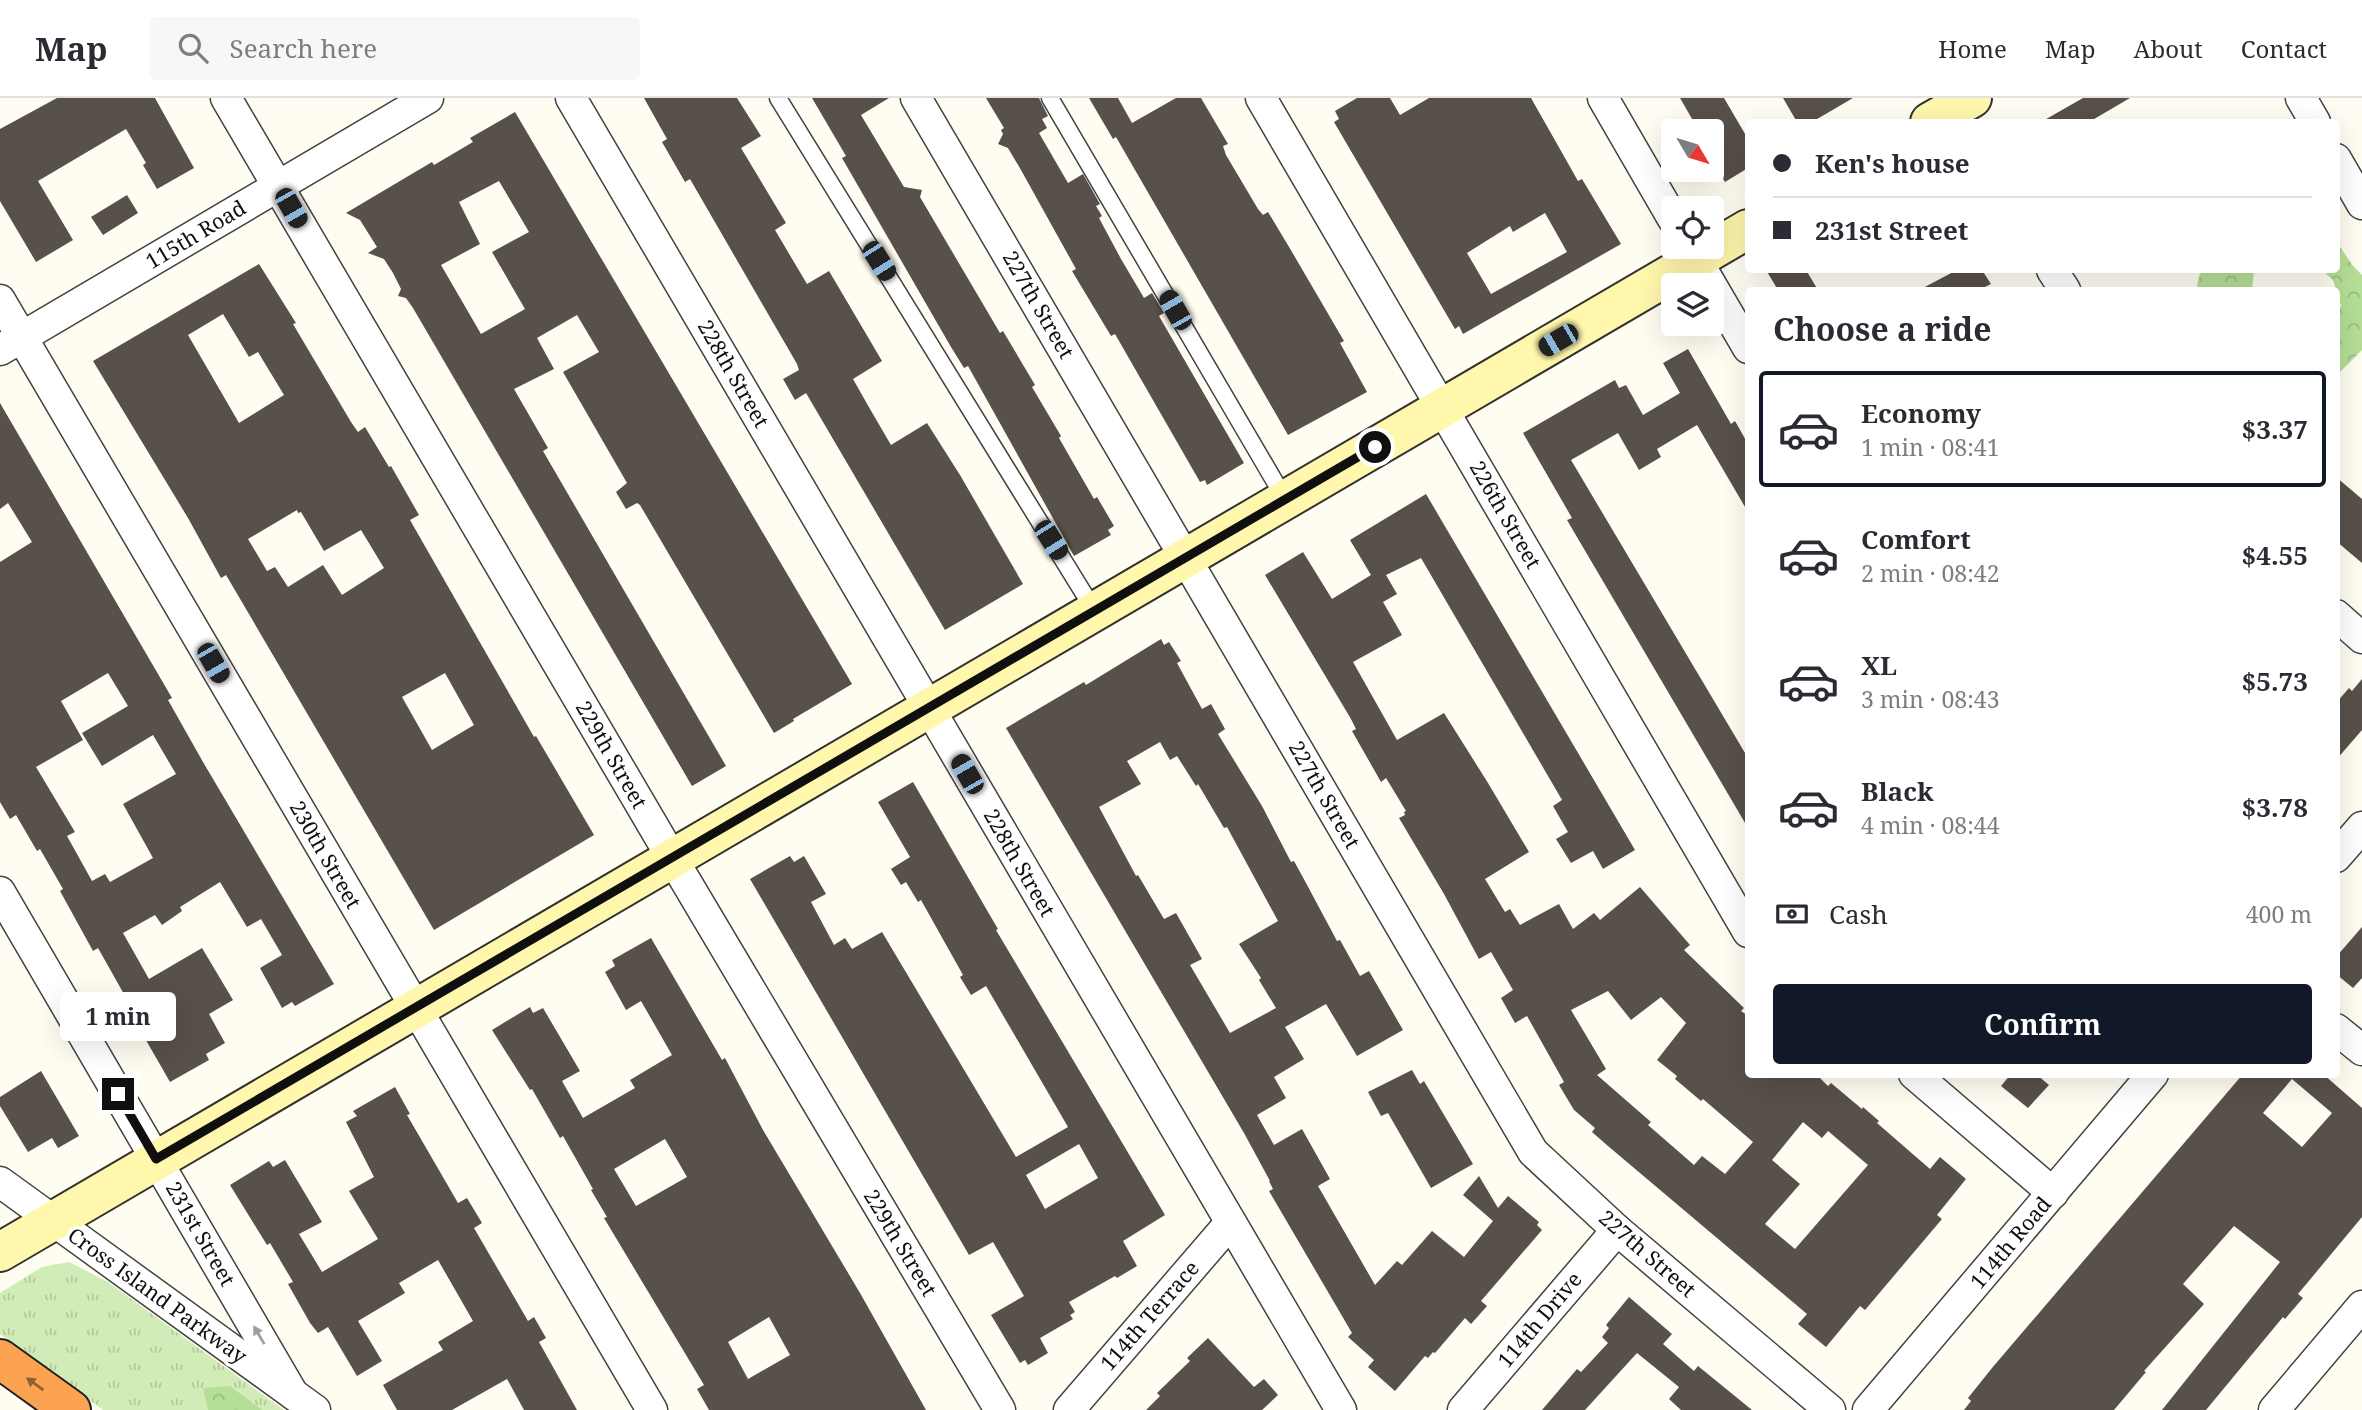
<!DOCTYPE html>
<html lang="en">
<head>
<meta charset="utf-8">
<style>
	:root { --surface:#fff; --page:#f7f7f7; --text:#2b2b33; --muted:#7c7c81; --line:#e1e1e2; --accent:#111827 }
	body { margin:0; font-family:"Noto Serif",serif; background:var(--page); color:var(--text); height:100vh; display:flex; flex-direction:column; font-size:26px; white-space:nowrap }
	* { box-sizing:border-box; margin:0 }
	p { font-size:23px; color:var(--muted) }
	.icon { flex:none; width:38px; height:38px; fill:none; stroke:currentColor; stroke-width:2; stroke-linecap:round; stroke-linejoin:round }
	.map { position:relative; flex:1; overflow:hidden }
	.drawer { position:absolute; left:1745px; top:189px; width:595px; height:791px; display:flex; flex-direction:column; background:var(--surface); border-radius:7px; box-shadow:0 7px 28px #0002 }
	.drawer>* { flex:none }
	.hud { position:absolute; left:1745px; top:21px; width:595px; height:154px; border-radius:7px; box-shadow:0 7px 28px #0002; display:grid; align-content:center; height:154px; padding:0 28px; background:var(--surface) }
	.needle { width:46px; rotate:128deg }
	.buttons { position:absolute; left:1661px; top:21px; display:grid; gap:14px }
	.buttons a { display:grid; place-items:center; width:63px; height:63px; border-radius:7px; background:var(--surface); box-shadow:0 7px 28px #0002; font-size:35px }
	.end { position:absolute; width:32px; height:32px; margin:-16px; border:9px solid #0f0f0f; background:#fff; box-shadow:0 0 0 4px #fff }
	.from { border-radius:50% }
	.bubble { position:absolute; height:49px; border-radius:7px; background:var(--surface); box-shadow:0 7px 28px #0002; font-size:23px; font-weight:700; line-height:49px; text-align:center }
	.car { position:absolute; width:21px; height:42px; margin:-21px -10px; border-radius:9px; box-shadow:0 0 5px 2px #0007; background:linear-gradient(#222 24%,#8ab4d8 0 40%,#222 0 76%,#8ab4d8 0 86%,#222 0) }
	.hud b { display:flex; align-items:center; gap:24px; height:66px; font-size:26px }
	.hud b+b { border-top:2px solid var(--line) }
	.hud i { width:18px; height:18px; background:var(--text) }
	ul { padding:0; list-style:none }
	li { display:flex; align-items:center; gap:21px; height:116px; margin:0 14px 10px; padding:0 14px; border:4px solid transparent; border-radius:7px }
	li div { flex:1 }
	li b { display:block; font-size:26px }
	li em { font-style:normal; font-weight:700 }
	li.on { border-color:var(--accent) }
	li>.icon { width:63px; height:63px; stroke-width:1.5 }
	h2 { padding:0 28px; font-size:32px; line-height:84px }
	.pay { display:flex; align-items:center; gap:18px; height:77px; padding:0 28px; font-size:26px }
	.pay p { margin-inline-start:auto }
	.cta { display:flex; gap:14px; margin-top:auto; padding:14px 28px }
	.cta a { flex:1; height:80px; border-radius:7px; background:var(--accent); color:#fff; font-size:28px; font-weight:700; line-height:80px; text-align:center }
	header { display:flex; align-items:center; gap:42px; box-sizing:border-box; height:98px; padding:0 35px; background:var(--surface); border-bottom:2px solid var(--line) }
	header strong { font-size:33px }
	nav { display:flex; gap:38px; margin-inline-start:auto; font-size:24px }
	.search { width:490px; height:63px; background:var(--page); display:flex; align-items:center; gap:18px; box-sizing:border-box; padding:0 24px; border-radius:7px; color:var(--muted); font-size:26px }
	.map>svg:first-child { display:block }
	.grass { fill:url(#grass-tufts) }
	.forest { fill:url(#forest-crowns) }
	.building { fill:#58504a; fill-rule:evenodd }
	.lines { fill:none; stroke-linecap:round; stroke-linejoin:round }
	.lane-casing { stroke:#424242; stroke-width:19 }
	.street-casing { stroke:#424242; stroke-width:33 }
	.secondary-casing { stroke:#313131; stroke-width:42 }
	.highway-casing { stroke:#202020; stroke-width:42 }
	.lane { stroke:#fff; stroke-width:16 }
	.street { stroke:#fff; stroke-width:30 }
	.secondary { stroke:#fff7ac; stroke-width:38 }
	.highway { stroke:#fca351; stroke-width:38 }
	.oneway { fill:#9f9f9f }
	.oneway2 { fill:#916033 }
	.route { stroke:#0f0f0f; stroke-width:9 }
	.labels { text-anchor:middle; stroke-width:7; stroke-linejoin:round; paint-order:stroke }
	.street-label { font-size:21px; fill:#0f0f0f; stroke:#fff }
</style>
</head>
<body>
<header>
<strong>Map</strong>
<div class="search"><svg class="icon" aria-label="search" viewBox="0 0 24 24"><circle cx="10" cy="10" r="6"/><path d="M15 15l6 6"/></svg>Search here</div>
<nav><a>Home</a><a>Map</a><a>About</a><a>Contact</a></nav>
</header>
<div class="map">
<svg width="2362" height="1312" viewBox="0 0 2362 1312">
	<defs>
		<pattern id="grass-tufts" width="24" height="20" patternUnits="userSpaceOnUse" patternTransform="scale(1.75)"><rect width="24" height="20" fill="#d2ecb7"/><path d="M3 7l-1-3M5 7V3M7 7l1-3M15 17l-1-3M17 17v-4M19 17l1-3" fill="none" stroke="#b3c99c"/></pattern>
		<pattern id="forest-crowns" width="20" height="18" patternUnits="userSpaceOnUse" patternTransform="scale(1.75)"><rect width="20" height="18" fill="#b5de96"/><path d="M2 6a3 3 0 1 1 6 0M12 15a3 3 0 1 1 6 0" fill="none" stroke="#9abd80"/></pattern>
	</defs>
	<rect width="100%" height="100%" fill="#fffcf1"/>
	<!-- grass -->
	<polygon class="grass" points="69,1164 108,1184 284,1312 103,1312 0,1236 0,1195 42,1169"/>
	<!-- forest -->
	<g class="forest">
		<polygon points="2336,143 2353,168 2362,177 2362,252 2336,278 2336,219 2341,208 2333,182 2322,172 2336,172"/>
		<polygon points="2201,172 2254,172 2252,192 2199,192 2197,187"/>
		<polygon points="230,1288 262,1312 208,1312 203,1290"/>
	</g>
	<!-- building -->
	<g class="building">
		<polygon points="57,0 155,0 194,70 157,91 143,67 146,65 126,31 38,83 73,142 36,164 0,103 0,31"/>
		<polygon points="644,0 737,0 761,38 741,50 786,125 775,132 807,186 829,173 882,263 853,281 870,311 891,347 927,325 960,377 1023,486 945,532 806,295 795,302 783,281 799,272 797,266 690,81 685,84 662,44 667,41"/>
		<polygon points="812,0 889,0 861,17 904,89 922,92 920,99 1000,235 1003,233 1035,287 1032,289 1061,338 1059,340 1094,401 1097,399 1114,428 1108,432 1111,437 1074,458 968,268 964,270 951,249 842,60 846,58"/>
		<polygon points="986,0 1039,0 1048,18 1042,21 1047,30 1039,35 1068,85 1083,76 1100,106 1096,108 1102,118 1099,120 1121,161 1144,200 1152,195 1164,215 1159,218 1244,365 1207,387 1205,382 1200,384 1115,236 1111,238 1072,173 1076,171 1021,72 1008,50 998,46 1003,36 1001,32 1004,30"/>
		<polygon points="1089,0 1118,0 1132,25 1176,0 1201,0 1228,46 1223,48 1226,57 1258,111 1263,117 1268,114 1292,154 1344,243 1340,245 1367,294 1288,337 1116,39 1113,41"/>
		<path d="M1357,0H1390L1400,17L1429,0H1531L1578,83L1582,81L1621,146L1463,236L1459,228L1455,231L1334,24L1339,21L1335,13ZM1545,115L1567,154L1491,196L1467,155L1510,128L1513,134Z"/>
		<polygon points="1680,0 1724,0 1748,41 1748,70 1725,84 1713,63 1718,60 1712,49 1712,33 1699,33"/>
		<polygon points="1783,0 1853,0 1812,24 1797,24"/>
		<polygon points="2083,0 2130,0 2089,24 2041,24"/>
		<path d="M515,14L852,586L793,621L794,623L774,635L640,407L637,405L626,411L616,394L627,385L563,274L599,254L577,217L537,240L554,271L514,291L548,350L543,353L726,668L692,688L413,210L406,200L398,198L401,191L393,175L384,161L368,155L377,149L360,122L346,115L432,64L434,67L473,44L470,40ZM499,83L529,134L492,154L525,211L481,236L441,167L480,146L459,104Z"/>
		<polygon points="127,97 138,115 103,137 91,119"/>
		<path d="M259,166L296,225L293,226L351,324L358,334L365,329L389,369L391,368L419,417L410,422L534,639L536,638L594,737L434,832L229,482L226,477L221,480L188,420L93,263ZM223,216L249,259L258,254L284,297L239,325L188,237ZM297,412L298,415L301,414L324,453L361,432L384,470L342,497L323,467L288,489L275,469L267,473L248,441ZM445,575L474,627L432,652L402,599Z"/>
		<polygon points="1766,172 1806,172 1818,192 1778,192"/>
		<polygon points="1957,172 1982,172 1991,186 1979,192 1919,192"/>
		<polygon points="1688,251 1731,326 1735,323 1748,346 1748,414 1697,327 1657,351 1661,359 1639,372 1618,335 1571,362 1748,660 1748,730 1567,422 1572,420 1523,335 1615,282 1619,290 1626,287 1643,317 1680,295 1663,265"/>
		<path d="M0,305L172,600L168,602L203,664L334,886L295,908L292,904L282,910L260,870L282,857L261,821L247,829L220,784L180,809L182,813L162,827L155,817L123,835L149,881L202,850L233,902L209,916L225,945L206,956L209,962L170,984L135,923L138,921L98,850L93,853L60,793L63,791L40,751L37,753L16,717L10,721L0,704V464L32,444L8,405L0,411ZM108,575L128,608L82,635L102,668L153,637L176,676L123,706L153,760L110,784L105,776L92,783L67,738L75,734L36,669L83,642L61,603Z"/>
		<polygon points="2336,379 2362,401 2362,465 2336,443"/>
		<path d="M1426,396L1635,752L1603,771L1593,753L1571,765L1556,741L1568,734L1553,708L1562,702L1421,460L1386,477L1397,496L1383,504L1402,537L1353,564L1397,642L1444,615L1488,685L1529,754L1485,781L1505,814L1510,811L1520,827L1559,806L1573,831L1594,815L1600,822L1640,789L1690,847L1684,852L1744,910L1741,913L1748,918V976H1816L1828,988L1831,985L1862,1011L1863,1009L1879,1023L1877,1025L1930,1071L1940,1059L1966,1081L1937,1117L1942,1121L1865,1212L1860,1208L1826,1249L1798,1226L1807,1216L1608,1048L1592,1034L1595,1030L1574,1012L1559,987L1564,984L1527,918L1515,925L1501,900L1513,892L1491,854L1479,861L1444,796L1399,720L1405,717L1404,714L1406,713L1386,680L1381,684L1352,633L1356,631L1351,621L1265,477L1303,454L1332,501L1371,477L1350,442ZM1608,893L1631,922L1661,899L1686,925L1657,962L1677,978L1675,981L1701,1003L1703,1001L1753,1044L1725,1076L1702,1058L1694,1067L1648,1027L1651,1024L1597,977L1606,971L1571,912ZM1803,1024L1822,1040L1828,1033L1868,1067L1795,1151L1765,1126L1800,1086L1772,1062Z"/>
		<path d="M1161,541L1164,547L1169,544L1181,563L1177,565L1202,611L1211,606L1225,631L1218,636L1262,708L1291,764L1294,763L1306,785L1337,843L1340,842L1360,878L1369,873L1403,932L1357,958L1326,906L1285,929L1304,961L1274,979L1286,1000L1257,1017L1274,1047L1302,1031L1330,1081L1318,1088L1375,1187L1397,1163L1402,1167L1432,1133L1464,1159L1493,1123L1463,1097L1479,1078L1498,1110L1508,1098L1539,1124L1537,1127L1542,1132L1481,1203L1487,1208L1471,1226L1465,1220L1435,1255L1433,1254L1428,1260L1425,1258L1395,1293L1368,1269L1374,1262L1348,1239L1352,1235L1269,1093L1273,1091L1269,1083H1270L1244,1035L1006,630L1084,584L1086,587ZM1160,644L1170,662L1177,658L1196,688L1198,686L1224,730L1227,729L1278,823L1239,846L1261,880L1259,882L1276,910L1230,935L1190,867L1202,861L1176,815L1164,821L1138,777L1136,778L1099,709L1141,686L1127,663Z"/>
		<polygon points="2362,581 2362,632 2336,662 2336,605 2349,590 2352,593"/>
		<path d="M913,684L988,814L998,831L996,832L1165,1117L1123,1143L1137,1168L1117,1180L1115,1178L1069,1204L1075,1214L1070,1217L1073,1221L1040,1240L1048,1255L1028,1267L1025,1262L1020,1265L991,1217L1024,1198L993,1144L969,1157L750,781L790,758L794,764L804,758L826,796L811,804L834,847L845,840L852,851L882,834L1016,1059L1068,1029L986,888L971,897L960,879L963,877L921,802L918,804L906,784L901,787L891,771L910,759L878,704ZM1079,1046L1098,1080L1045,1111L1026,1077Z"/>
		<polygon points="2362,829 2362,880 2353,890 2336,876 2336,859"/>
		<path d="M651,840L722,962L725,960L763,1032L860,1195L926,1312H709L697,1291L704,1287L604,1120L607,1119L591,1092L593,1091L563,1038L560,1040L532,991L530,992L492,932L530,909L533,915L543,910L580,973L562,983L583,1020L635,990L630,982L672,957L641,903L626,912L605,874L615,868L612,862ZM665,1041L687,1079L636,1108L614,1071ZM769,1219L790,1257L748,1281L728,1244Z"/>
		<polygon points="1412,972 1420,986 1424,983 1473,1066 1431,1090 1388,1015 1381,1018 1368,994"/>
		<polygon points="41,973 79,1038 58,1050 52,1040 28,1054 0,1008 0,999"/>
		<polygon points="2011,976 2036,976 2049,987 2028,1010 2001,988"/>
		<path d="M2243,976H2323L2362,1010V1119L2298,1196L2303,1200L2285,1221L2283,1219L2206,1312H2162L2280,1164L2234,1128L2183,1186L2204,1206L2144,1273L2146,1274L2114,1312H1964L1971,1303L1968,1300L1992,1270ZM2292,981L2332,1015L2302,1049L2263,1015Z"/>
		<polygon points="395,989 410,1016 407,1017 458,1105 467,1100 482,1125 474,1130 528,1223 534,1219 546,1240 539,1244 577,1312 524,1312 507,1281 452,1312 397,1312 383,1287 443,1252 438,1244 473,1223 438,1162 399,1185 405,1195 358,1223 382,1263 357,1278 328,1229 318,1235 310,1225 288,1186 293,1184 270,1145 267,1147 230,1087 269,1063 273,1069 285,1062 322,1124 299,1136 322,1174 378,1141 349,1093 374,1079 346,1024 357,1018 353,1013"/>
		<polygon points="1629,1199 1672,1236 1663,1246 1694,1273 1698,1268 1752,1312 1681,1312 1669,1301 1679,1289 1637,1255 1585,1312 1542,1312 1577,1271 1581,1274 1608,1245 1602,1239 1609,1230 1606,1227"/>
		<polygon points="1208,1240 1254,1289 1264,1281 1278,1297 1262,1312 1146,1312 1160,1298 1157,1295 1190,1263 1187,1260"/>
	</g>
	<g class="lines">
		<!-- lane casing -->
		<g class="lane-casing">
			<g id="lane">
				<polyline points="778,0 1094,512"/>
				<polyline points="1050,0 1285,401"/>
			</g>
		</g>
		<!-- street casing -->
		<g class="street-casing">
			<g id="street">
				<polyline points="226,0 672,760 1000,1312"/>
				<polyline points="571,0 1341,1312"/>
				<polyline points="916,0 1533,1054 1617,1132 1830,1312"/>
				<polyline points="1261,0 1748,834"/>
				<polyline points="1603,0 1673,121"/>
				<polyline points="2301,0 2315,24"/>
				<polyline points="2336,61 2362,106"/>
				<polyline points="1689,149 1748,250"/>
				<polyline points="2052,172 2065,192"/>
				<polyline points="0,202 652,1312"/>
				<polyline points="0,252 428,0"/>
				<polyline points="2336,517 2362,540"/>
				<polyline points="2336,759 2362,729"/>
				<polyline points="0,794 293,1296"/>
				<polyline points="2336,931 2362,952"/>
				<polyline points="1914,976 2053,1095"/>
				<polyline points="0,1084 315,1312"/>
				<polyline points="1069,1312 1230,1125"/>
				<polyline points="1463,1312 1617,1132"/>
				<polyline points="1868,1312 2153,976"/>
				<polyline points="2274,1312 2362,1208"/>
			</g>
		</g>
		<!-- secondary casing -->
		<g class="secondary-casing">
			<g id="secondary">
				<polyline points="1930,24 1972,0"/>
				<polyline points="0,1154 1748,131"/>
			</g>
		</g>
		<!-- highway casing -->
		<g class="highway-casing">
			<polyline id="highway" points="0,1261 71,1312"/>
		</g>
		<!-- lane -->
		<use href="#lane" class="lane"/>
		<!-- street -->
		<use href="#street" class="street"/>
		<!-- secondary -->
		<use href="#secondary" class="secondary"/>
		<!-- highway -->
		<use href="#highway" class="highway"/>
	</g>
	<!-- one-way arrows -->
	<defs><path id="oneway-solid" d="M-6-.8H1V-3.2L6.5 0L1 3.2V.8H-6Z" transform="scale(1.75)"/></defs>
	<use class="oneway" href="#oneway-solid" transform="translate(259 1237) rotate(-120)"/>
	<use class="oneway2" href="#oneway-solid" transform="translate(35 1286) rotate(-144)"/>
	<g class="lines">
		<!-- route -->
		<polyline class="route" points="118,996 156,1061 1375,349"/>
	</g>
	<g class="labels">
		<!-- street labels -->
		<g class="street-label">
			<text transform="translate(196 137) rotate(-31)" y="7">115th Road</text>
			<text transform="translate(1038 207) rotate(60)" y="7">227th Street</text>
			<text transform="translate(733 276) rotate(60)" y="7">228th Street</text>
			<text transform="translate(1505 417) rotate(60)" y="7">226th Street</text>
			<text transform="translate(611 657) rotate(60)" y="7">229th Street</text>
			<text transform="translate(1324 697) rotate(60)" y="7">227th Street</text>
			<text transform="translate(325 757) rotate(60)" y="7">230th Street</text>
			<text transform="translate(1019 765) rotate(60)" y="7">228th Street</text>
			<text transform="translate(200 1136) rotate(60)" y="7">231st Street</text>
			<text transform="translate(900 1145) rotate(59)" y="7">229th Street</text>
			<text transform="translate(2011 1145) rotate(-50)" y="7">114th Road</text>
			<text transform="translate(1647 1156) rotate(41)" y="7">227th Street</text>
			<text transform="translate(157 1198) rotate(36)" y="7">Cross Island Parkway</text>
			<text transform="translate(1150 1218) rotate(-49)" y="7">114th Terrace</text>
			<text transform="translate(1540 1222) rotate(-50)" y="7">114th Drive</text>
		</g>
	</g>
</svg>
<div class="buttons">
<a><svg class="needle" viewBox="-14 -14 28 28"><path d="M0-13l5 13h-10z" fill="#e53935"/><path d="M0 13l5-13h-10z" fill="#7c7c81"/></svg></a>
<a><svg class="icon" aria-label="locate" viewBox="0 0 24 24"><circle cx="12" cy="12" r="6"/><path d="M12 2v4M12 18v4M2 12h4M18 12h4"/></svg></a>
<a><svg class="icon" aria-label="layers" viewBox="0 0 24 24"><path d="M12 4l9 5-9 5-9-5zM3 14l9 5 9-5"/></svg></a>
</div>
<i class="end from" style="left:1375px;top:349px"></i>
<i class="end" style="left:118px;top:996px"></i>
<div class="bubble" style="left:60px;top:894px;width:116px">1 min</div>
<i class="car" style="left:291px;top:110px;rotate:150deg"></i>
<i class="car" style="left:879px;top:163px;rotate:148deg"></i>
<i class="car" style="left:1175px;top:212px;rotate:330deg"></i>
<i class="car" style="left:1558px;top:242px;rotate:240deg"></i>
<i class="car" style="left:1051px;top:442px;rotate:148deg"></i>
<i class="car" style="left:213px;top:565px;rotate:150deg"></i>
<i class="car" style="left:967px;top:676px;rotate:330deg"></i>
<div class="hud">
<b><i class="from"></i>Ken's house</b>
<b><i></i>231st Street</b>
</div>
<section class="drawer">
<h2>Choose a ride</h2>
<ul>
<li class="on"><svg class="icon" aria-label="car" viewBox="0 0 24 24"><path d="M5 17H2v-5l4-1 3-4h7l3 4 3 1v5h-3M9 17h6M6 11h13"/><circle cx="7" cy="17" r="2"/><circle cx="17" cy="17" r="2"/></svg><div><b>Economy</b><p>1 min · 08:41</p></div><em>$3.37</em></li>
<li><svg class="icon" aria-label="car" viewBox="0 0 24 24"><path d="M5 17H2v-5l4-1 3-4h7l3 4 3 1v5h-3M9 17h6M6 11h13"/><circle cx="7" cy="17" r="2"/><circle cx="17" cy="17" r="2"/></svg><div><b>Comfort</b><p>2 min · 08:42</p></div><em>$4.55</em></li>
<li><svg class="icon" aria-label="car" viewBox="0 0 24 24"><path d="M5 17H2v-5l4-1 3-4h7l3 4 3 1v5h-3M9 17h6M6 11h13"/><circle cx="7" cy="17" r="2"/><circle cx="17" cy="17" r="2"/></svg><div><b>XL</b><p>3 min · 08:43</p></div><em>$5.73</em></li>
<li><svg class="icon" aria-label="car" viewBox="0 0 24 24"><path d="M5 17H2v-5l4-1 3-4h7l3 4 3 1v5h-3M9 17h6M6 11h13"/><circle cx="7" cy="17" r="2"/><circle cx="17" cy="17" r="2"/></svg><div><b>Black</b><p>4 min · 08:44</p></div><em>$3.78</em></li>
</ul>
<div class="pay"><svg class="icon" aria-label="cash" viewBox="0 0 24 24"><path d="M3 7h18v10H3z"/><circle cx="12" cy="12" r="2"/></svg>Cash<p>400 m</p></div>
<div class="cta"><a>Confirm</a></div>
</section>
</div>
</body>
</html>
